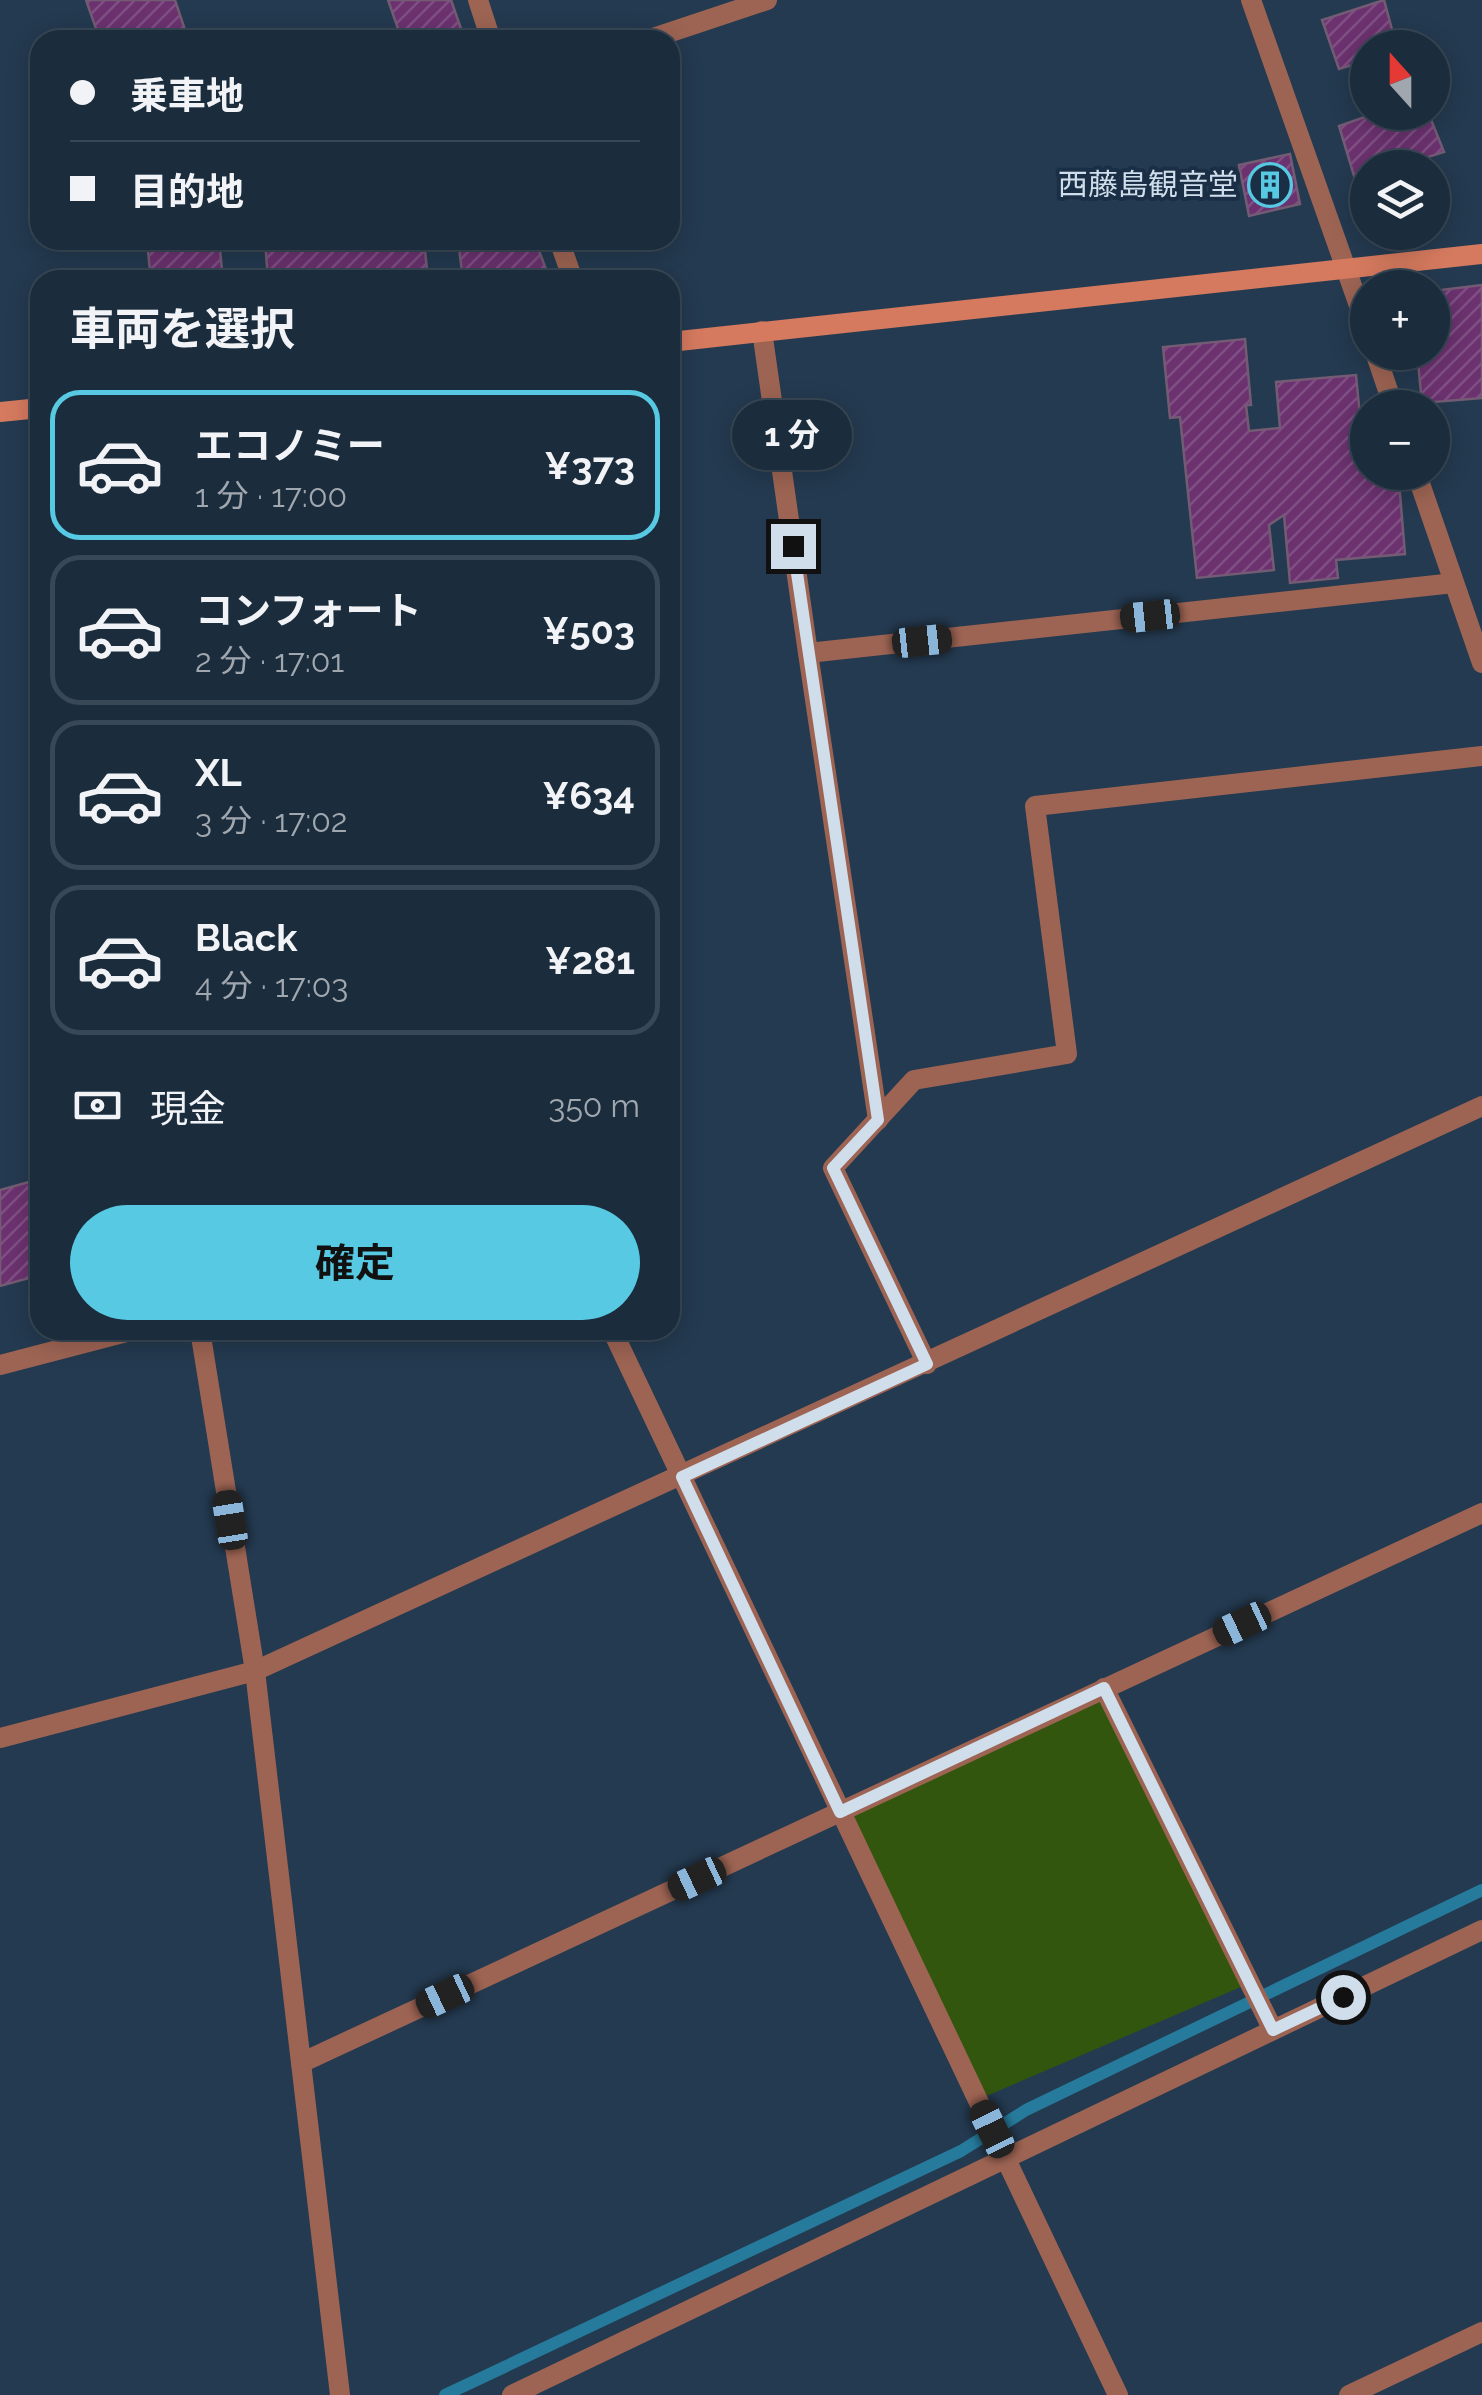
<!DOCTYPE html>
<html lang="ja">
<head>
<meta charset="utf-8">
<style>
	:root { --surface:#1b2c3c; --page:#243443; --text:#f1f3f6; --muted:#a0a7af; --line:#394856; --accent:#57c9e2 }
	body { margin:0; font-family:Raleway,"Noto Sans JP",sans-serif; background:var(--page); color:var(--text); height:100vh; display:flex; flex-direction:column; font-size:38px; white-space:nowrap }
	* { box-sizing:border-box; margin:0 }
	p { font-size:32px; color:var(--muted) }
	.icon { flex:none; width:55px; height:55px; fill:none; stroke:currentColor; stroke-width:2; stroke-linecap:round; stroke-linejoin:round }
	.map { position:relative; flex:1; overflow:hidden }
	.panel { position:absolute; left:30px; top:270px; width:650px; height:1070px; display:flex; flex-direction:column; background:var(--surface); border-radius:30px; box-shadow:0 5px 25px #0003,0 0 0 2px var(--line) }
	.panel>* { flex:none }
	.hud { position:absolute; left:30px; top:30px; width:650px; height:220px; border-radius:30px; box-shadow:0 5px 25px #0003,0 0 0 2px var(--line); display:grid; align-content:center; height:220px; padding:0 40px; background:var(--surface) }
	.needle { width:65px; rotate:339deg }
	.tools { position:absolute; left:1350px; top:30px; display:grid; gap:20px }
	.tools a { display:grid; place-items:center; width:100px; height:100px; border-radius:50%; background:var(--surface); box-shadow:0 5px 25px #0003,0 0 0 2px var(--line); font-size:50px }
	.end { position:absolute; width:45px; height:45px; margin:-22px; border:12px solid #d0deec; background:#111; box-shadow:0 0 0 5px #111 }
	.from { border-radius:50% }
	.bubble { position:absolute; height:70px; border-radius:35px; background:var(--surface); box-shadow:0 5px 25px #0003,0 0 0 2px var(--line); font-size:32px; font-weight:700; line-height:70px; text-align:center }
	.car { position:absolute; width:30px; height:60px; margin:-30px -15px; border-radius:12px; box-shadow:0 0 8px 2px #0007; background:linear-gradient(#222 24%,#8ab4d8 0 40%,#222 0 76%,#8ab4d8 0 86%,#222 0) }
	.hud b { display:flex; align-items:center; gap:35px; height:95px; font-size:38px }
	.hud b+b { border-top:2px solid var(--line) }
	.hud i { width:25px; height:25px; background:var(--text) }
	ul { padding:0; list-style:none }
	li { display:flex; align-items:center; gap:30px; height:150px; margin:0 20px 15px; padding:0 20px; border:5px solid var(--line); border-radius:30px }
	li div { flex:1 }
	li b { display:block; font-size:38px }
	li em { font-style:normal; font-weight:700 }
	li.on { border-color:var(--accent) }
	li>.icon { width:90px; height:90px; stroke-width:1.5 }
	h2 { padding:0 40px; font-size:45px; line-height:120px }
	.pay { display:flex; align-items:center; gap:25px; height:110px; padding:0 40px; font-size:38px }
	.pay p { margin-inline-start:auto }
	.cta { display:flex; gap:20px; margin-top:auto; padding:20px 40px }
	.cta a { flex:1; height:115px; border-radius:60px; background:var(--accent); color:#111; font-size:40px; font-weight:700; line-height:115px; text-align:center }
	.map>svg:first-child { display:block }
	.green { fill:#33560e }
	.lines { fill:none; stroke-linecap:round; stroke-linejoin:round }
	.stream { stroke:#267b9c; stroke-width:12 }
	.building { fill:url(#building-hatch); stroke:#735b74; stroke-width:2.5 }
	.street { stroke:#9d6453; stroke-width:20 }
	.secondary { stroke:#d57a5f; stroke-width:20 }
	.route { stroke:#d0deec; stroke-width:12 }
	.labels { text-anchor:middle; stroke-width:8; stroke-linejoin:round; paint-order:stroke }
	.poi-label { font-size:30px; fill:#d0deec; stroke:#1a2f45; text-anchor:end }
</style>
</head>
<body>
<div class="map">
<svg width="1482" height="2395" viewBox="0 0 1482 2395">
	<defs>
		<pattern id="building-hatch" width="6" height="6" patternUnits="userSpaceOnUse" patternTransform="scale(2.5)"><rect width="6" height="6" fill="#6b326f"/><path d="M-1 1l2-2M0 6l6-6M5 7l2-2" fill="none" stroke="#7f4f84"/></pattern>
	</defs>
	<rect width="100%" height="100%" fill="#243a50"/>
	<!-- green -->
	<polygon class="green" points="1104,1688 1250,1983 977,2100 841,1813"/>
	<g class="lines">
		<!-- stream -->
		<polyline class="stream" points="445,2395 961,2151 1026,2110 1482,1890"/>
	</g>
	<!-- building -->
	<g class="building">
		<polygon points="86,0 175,0 185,30 153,40 100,40"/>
		<polygon points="388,0 451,0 465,40 402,40"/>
		<polygon points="1384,0 1397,48 1368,48 1368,60 1339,69 1322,20"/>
		<polygon points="1379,112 1428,112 1444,152 1393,168 1368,168 1368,176 1355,179 1339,126"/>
		<polygon points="1290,154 1300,204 1249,216 1239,165"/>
		<polygon points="219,240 223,280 151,280 147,242"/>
		<polygon points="265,240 424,240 428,280 268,280"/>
		<polygon points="458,240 535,240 550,280 463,280"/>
		<polygon points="1482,285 1482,398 1422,403 1417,352 1432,352 1432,291"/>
		<polygon points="1245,339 1251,405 1246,405 1249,431 1280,428 1276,382 1356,375 1360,416 1368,416 1368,472 1379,472 1380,483 1399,482 1405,554 1336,560 1338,578 1290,583 1284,515 1269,525 1274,570 1197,578 1180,417 1170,418 1163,347"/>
		<polygon points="40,1179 40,1275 0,1286 0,1190"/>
	</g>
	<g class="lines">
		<!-- street -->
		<g class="street">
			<polyline points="478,0 491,40"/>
			<polyline points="1251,0 1368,331"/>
			<polyline points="647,40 767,0"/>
			<polyline points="559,240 573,280"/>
			<polyline points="762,331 808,653"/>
			<polyline points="1375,352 1394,408"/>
			<polyline points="1416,472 1482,663"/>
			<polyline points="878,1120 808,653 1454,583"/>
			<polyline points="200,1330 255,1671 340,2395"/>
			<polyline points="612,1330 1118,2395"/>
			<polyline points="927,1364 833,1168 914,1080 1067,1054 1035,806 1482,756"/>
			<polyline points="0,1365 134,1330"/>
			<polyline points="1104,1688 1273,2030"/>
			<polyline points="0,1738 255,1671 1482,1106"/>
			<polyline points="301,2063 1482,1513"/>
			<polyline points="512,2395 1482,1930"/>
			<polyline points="1349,2395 1482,2332"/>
		</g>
		<!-- secondary -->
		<g class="secondary">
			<polyline points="670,342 1482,254"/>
			<polyline points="0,412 40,408"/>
		</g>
	</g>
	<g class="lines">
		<!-- route -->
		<polyline class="route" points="793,546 878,1120 833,1168 927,1364 682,1477 840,1812 1104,1688 1273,2030 1343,1997"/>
	</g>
	<!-- icons -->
	<defs>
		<g id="building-ring" transform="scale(2.25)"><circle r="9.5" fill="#1a2f45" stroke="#57c9e2" stroke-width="1.5"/><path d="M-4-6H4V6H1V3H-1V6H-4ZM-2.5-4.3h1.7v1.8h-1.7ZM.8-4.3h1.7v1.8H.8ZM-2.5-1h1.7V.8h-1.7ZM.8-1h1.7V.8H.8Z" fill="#57c9e2"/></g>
	</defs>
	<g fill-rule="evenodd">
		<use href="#building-ring" x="1270" y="185"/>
	</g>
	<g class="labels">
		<!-- poi labels -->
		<g class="poi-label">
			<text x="1238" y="195">西藤島観音堂</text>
		</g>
	</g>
</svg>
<div class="tools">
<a><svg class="needle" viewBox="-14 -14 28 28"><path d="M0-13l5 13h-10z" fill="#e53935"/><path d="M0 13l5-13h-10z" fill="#a0a7af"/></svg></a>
<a><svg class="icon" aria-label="layers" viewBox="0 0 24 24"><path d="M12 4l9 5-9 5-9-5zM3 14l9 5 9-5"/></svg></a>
<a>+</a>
<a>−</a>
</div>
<i class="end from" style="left:1343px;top:1997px"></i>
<i class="end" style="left:793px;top:546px"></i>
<div class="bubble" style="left:732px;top:400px;width:120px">1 分</div>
<i class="car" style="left:1150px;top:616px;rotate:264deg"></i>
<i class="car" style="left:922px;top:641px;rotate:84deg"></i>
<i class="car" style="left:230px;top:1520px;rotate:351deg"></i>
<i class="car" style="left:1242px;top:1624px;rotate:245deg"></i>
<i class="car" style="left:697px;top:1879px;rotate:245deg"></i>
<i class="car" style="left:445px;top:1996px;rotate:245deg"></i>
<i class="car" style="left:992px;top:2129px;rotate:334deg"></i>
<div class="hud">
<b><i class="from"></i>乗車地</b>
<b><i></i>目的地</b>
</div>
<section class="panel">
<h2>車両を選択</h2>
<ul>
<li class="on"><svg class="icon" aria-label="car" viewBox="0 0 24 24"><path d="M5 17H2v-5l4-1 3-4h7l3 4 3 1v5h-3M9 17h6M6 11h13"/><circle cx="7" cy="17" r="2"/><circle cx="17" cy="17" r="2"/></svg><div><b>エコノミー</b><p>1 分 · 17:00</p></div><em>¥373</em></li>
<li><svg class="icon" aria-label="car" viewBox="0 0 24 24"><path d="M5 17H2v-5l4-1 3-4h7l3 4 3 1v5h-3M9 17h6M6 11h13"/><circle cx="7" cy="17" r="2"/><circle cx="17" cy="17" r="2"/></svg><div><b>コンフォート</b><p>2 分 · 17:01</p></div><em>¥503</em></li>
<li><svg class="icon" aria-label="car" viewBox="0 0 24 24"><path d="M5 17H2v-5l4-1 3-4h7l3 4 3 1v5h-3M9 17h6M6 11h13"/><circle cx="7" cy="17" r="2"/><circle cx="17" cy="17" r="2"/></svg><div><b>XL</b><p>3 分 · 17:02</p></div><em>¥634</em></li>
<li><svg class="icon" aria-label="car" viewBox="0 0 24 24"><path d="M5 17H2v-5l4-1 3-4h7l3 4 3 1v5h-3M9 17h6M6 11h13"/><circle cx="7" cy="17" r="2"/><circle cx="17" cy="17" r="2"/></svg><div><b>Black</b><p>4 分 · 17:03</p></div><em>¥281</em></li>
</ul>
<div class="pay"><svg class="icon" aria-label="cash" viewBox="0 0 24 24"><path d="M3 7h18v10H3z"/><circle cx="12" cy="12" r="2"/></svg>現金<p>350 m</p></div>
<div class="cta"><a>確定</a></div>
</section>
</div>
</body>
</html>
